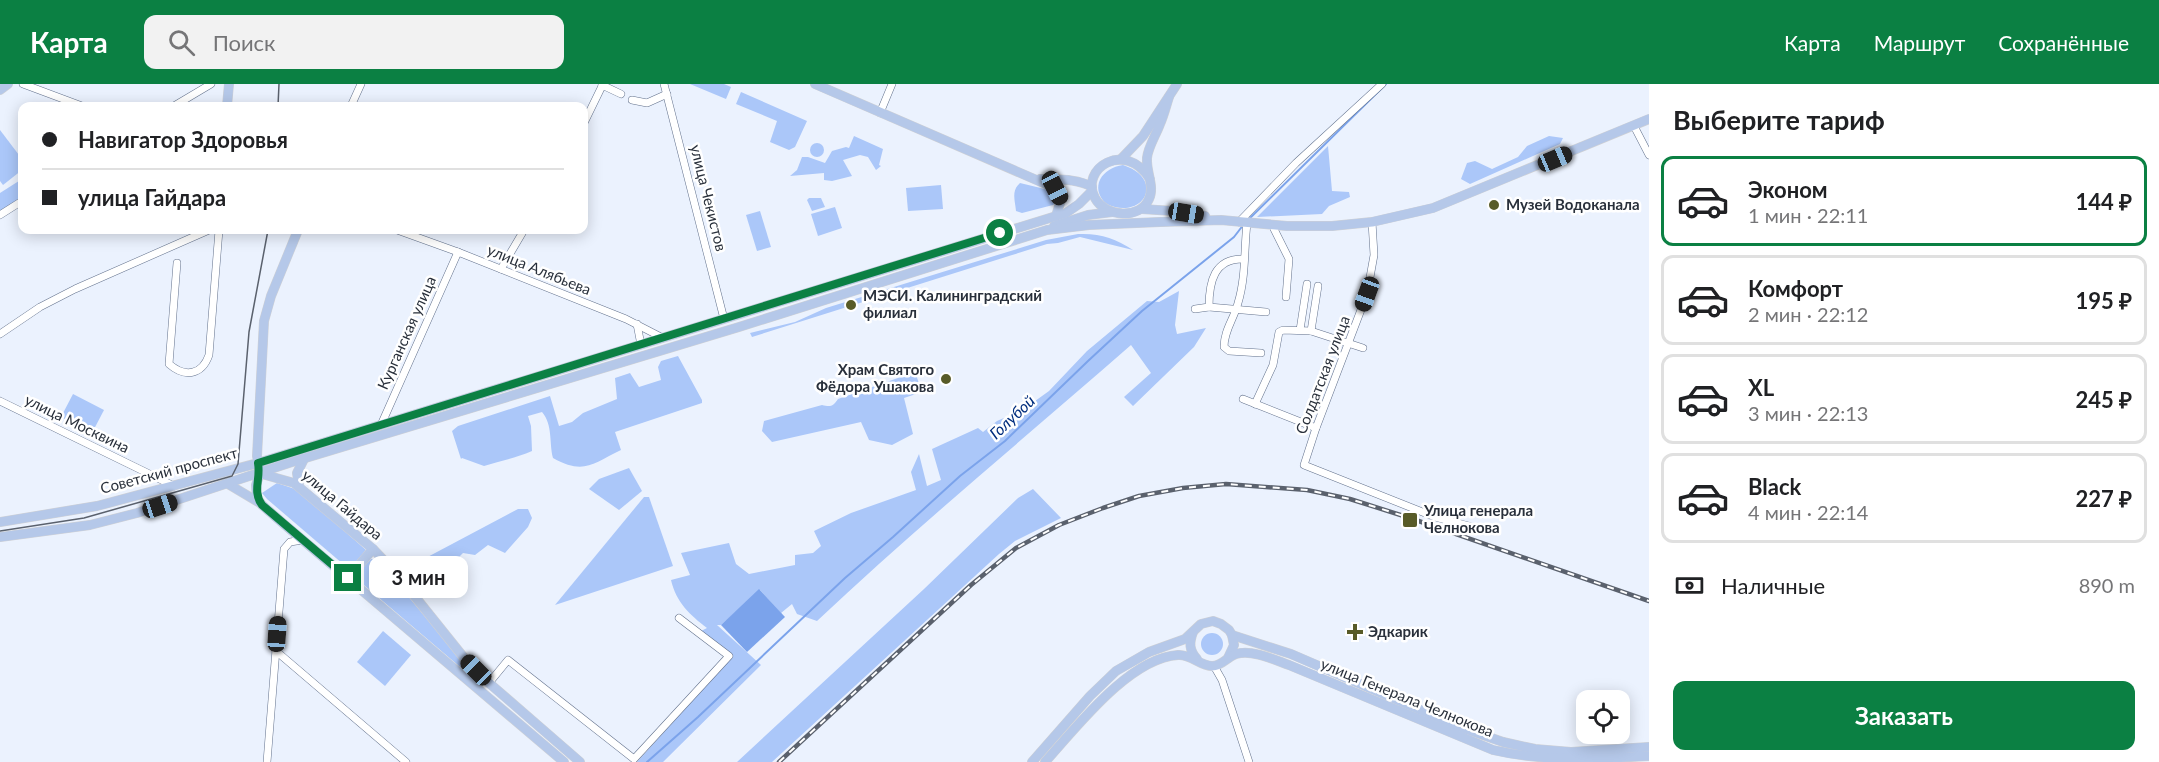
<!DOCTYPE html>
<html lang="ru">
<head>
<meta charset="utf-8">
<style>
	:root { --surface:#fff; --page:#f2f2f2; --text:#202124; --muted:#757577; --line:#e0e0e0; --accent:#0b8043 }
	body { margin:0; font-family:Lato,sans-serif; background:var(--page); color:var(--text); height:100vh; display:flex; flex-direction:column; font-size:22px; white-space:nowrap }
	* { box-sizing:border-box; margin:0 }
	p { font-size:20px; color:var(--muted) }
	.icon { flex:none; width:33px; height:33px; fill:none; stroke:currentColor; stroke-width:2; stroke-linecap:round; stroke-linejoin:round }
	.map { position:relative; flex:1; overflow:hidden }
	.details { display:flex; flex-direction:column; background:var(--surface); width:510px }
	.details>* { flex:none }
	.banner { position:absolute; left:18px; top:18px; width:570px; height:132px; border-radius:12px; box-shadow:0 3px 15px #0003; display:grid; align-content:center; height:132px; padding:0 24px; background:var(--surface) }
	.controls { position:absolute; left:1576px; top:606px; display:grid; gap:12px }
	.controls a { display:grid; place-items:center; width:54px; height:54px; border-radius:12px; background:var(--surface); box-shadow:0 3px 15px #0003; font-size:30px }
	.end { position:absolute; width:27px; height:27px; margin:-14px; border:8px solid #0b8043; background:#fff; box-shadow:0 0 0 3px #fff }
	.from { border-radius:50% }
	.bubble { position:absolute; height:42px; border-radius:12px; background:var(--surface); box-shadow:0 3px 15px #0003; font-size:20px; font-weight:700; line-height:42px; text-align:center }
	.car { position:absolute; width:18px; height:36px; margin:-18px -9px; border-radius:8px; box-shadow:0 0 4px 2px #0007; background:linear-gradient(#222 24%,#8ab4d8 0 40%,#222 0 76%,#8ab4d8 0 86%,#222 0) }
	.banner b { display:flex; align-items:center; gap:21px; height:57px; font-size:22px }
	.banner b+b { border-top:2px solid var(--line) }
	.banner i { width:15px; height:15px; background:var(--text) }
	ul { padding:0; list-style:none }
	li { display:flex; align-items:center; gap:18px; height:90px; margin:0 12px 9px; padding:0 12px; border:3px solid var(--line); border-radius:12px }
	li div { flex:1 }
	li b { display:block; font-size:22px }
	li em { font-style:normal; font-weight:700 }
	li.active { border-color:var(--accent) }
	li>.icon { width:54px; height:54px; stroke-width:1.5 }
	h2 { padding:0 24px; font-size:27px; line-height:72px }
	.pay { display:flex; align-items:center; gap:15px; height:66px; padding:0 24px; font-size:22px }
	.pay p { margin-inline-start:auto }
	.primary-button { display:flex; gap:12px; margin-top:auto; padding:12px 24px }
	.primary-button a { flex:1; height:69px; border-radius:12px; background:var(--accent); color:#fff; font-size:24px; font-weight:700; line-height:69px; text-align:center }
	header { display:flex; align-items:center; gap:36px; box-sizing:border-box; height:84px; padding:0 30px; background:var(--accent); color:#fff }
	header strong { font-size:28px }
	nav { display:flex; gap:33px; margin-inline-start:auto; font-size:21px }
	.search { width:420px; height:54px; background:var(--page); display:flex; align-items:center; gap:15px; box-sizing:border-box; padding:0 21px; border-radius:12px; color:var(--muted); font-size:22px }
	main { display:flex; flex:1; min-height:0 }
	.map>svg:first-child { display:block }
	.green { fill:#abc7f9 }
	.water { fill:#7ba3eb }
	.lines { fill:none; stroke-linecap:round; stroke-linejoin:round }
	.stream { stroke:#7ba3eb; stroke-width:2 }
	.minor-casing { stroke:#62718c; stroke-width:8 }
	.major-casing { stroke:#d0d1d4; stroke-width:10 }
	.minor { stroke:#fff; stroke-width:7 }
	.major { stroke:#b5c8e9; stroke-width:9 }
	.tram { stroke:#5a616d; stroke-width:1.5 }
	.rail-casing { stroke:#5a616d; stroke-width:4.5 }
	.rail { stroke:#fff; stroke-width:2; stroke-dasharray:7; stroke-linecap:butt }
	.route { stroke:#0b8043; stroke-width:8 }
	.poi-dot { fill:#585b28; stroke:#fff; stroke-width:2 }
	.labels { text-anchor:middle; stroke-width:5; stroke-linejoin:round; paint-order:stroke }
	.street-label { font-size:15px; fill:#29303b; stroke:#fff }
	.poi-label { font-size:15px; font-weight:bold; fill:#29303b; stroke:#fff; text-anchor:start }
	.water-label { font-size:16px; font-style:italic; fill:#012d7d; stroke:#fff }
</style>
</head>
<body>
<header>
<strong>Карта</strong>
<div class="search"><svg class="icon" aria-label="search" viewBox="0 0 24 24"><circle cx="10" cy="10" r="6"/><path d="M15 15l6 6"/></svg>Поиск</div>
<nav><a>Карта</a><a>Маршрут</a><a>Сохранённые</a></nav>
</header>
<main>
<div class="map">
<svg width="1649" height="678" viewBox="0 0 1649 678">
	<rect width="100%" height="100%" fill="#ebf2fe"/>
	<!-- green -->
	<g class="green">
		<polygon points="690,0 724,0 731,3 726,15"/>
		<polygon points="741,8 807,37 795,63 789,66 770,58 777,37 736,20"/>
		<polygon points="0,46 22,75 22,86 3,101 0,97"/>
		<polygon points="854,52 883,65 879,81 881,82 876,86 868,73 860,71 843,76 852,92 832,97 824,96 824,89 790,92 797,86 802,73 808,73 825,79 832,67 846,63 849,64"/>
		<polygon points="1549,52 1563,54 1560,60 1470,100 1461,95 1467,79 1475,77 1492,85 1518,73 1527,62"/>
		<circle cx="817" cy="66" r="7"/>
		<polygon points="1328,62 1332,107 1349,108 1350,113 1329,122 1322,130 1257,133"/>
		<path d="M1123,81C1166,95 1144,137 1106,120C1089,103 1102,84 1123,81Z"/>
		<polygon points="22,95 22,113 0,127 0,109"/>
		<path d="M1020,99L1053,107L1056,118L1053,121L1022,129L1016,127C1015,116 1011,107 1020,99Z"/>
		<polygon points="941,101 943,125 908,127 906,104"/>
		<polygon points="809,114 821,114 825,123 812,127 807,116"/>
		<polygon points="835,123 842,144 818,152 811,130"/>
		<polygon points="760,127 771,163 757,167 746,131"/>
		<path d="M1078,150C1100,149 1115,154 1133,166L1080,153L1058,159L1047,160L752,253L750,249L795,238L826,224L1046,156Z"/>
		<path d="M1179,207L1175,241L1177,250L1206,244L1194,263L1133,322L1124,313L1151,289L1131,261C1026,353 919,441 817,537L797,530L792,520L781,529L760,506L721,541H717L761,581L663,678H637L733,572L701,547L707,544C690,531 676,518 671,496L690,491L681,469L729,459L736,480L749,490L795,481V471L813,469L821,462L814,447L851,429L916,406L911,388L919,370L927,402L941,396L932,365L978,344L983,348L997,337L1024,325L1049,307L1087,267L1147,217L1159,218Z"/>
		<path d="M678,272L702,316V319L615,348L621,366C592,380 584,391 553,374C549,358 553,341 542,328L528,332L531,342L532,367C516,374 500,377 484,382L462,374L461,375L452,347L458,342L550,312L559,342L572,338L583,329L617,315L615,294L630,289L639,303L661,296L658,283L661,277Z"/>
		<path d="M915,288L922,308L904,314L913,350L892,361L869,356L861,338L772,358L762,347L764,337L822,321C830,323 833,323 838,315Z"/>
		<polygon points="73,310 104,326 92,349 61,333"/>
		<polygon points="629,384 642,407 619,426 589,405 599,395"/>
		<polygon points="277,399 298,406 366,466 350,486 267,415 262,409"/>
		<polygon points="1033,405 1061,434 1015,457 999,470 772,678 737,678 924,505 1018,414"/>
		<polygon points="644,413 649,413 673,482 555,521"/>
		<polygon points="518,425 528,425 532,434 528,443 505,469 488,461 475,471 463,469 434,498 416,484 420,477"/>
		<polygon points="371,475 377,475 469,585 466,588 358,496 360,486"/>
		<polygon points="383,547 411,571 385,602 357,578"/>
		<circle cx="1212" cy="560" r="11"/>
	</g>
	<!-- water -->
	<polygon class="water" points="759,505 785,533 747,568 721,541"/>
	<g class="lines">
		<!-- stream -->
		<g class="stream">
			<polyline points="1248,136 1386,0"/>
			<polyline points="647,678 698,633 845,494 893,453 960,392 1005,357 1088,277 1142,227 1234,153 1244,140"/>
		</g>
		<!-- minor casing -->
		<g class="minor-casing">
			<g id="minor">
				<polyline points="23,0 82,22"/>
				<polyline points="664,0 724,235"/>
				<polyline points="602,1 621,10"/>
				<polyline points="632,16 647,19 667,10"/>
				<polyline points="174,22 211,0"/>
				<polyline points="351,22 361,0"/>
				<polyline points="880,29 892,0"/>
				<polyline points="584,39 603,0"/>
				<polyline points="1634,42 1649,71"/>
				<polyline points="0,131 22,117"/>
				<polyline points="1239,138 1296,79 1382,0"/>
				<polyline points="1372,138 1374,171 1367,210 1316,344 1304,381 1435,433 1469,442"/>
				<path d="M1247,139C1244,165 1246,193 1238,219C1234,235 1224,246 1224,263L1229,267L1261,269"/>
				<polyline points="1275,141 1274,145 1289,175 1286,213"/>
				<polyline points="397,146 458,168 626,235 663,254"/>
				<path d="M177,179L169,280C185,294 202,291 209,271L219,146"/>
				<polyline points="501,185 524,146"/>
				<polyline points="1209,223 1266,228"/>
				<path d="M1195,225L1209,223C1209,198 1214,174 1244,175"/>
				<polyline points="637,240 641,261"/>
				<polyline points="1300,246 1307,200"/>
				<polyline points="1311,247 1318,202"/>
				<polyline points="0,250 40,223 75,205 209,146"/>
				<polyline points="1243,315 1316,344"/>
				<polyline points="0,317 174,402"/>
				<polyline points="1255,320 1273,281 1279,248 1283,246 1311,247 1363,264"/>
				<polyline points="381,341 458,168"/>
				<polyline points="276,567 406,678"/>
				<polyline points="1214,582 1222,596 1249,678"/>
				<polyline points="489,599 508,576 634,675 729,572 679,534"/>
				<polyline points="267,678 284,465 290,458 303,456"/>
			</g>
		</g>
		<!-- major casing -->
		<g class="major-casing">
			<g id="major">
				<polyline points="815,0 1055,104 1061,116 1056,132"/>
				<polyline points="0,6 8,0"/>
				<polyline points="227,22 229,0"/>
				<polyline points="1121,75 1143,52 1177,0"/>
				<path d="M1040,95C1057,96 1076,94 1092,103"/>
				<path d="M1150,95C1125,55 1079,85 1095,114C1105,133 1140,136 1149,115C1155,102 1146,89 1147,74C1148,63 1156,51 1160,40C1164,31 1166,22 1169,13"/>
				<polyline points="1142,125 1173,127 1205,132"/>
				<polyline points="1054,142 1088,131 1112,128"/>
				<polyline points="298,146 271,212 264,237 257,372 260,389 256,401 257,414 262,421 285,441 564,678"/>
				<polyline points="262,390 294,399 373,465 396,489 465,575 489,599 580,678"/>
				<polyline points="228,400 260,419"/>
				<polyline points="299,402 297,389 304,375"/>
				<polyline points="0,438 97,422 258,379 1066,129 1079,120 1092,107"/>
				<polyline points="0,453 90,441 137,429 289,379 739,243 1047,146 1089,141 1160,138 1221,136 1287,142 1332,142 1372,138 1433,124 1649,35"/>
				<polyline points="348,494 373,465"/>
				<path d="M1193,548C1189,559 1189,566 1197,575"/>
				<polyline points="1232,551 1291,570 1460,643 1503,658 1535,665 1571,668 1649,663"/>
				<polyline points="1032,678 1090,612 1116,587 1149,568 1185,555 1201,540 1213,537 1221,540 1229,546 1232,551 1234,561 1228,574"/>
				<path d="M1045,678C1076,644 1129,574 1178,571C1191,570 1200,582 1212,582C1222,582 1227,573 1236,570C1252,565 1275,576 1289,581L1493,666C1545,678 1596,675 1649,672"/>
			</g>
		</g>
		<!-- minor -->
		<use href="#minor" class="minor"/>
		<!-- major -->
		<use href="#major" class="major"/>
		<!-- tram -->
		<g class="tram">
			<polyline points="278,22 279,0"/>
			<polyline points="0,447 84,434 232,392 238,380 249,248 268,146"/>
		</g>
		<!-- rail casing -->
		<g class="rail-casing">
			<polyline id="rail" points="779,678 971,501 1016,464 1059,441 1103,424 1139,412 1183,404 1226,400 1307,406 1350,415 1410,434 1649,517"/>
		</g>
		<!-- rail -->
		<use href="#rail" class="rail"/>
	</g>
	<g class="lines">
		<!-- route -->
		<path class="route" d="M348,494L262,421C252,407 261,395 258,379L1000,149"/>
	</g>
	<!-- markers -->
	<g class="poi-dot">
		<circle cx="1494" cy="121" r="6"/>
		<circle cx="851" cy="221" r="6"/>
		<circle cx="946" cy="295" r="6"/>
		<rect x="1402" y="428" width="16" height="16" rx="3"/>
		<path d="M1352 539h6v6h6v6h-6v6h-6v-6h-6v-6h6z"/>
	</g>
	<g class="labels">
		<!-- street labels -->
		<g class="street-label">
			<text transform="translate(708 114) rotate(76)" y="5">улица Чекистов</text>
			<text transform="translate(539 186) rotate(22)" y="5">улица Алябьева</text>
			<text transform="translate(407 249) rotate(-66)" y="5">Курганская улица</text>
			<text transform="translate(1323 291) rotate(-69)" y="5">Солдатская улица</text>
			<text transform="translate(77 340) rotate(26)" y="5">улица Москвина</text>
			<text transform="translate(169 387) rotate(-15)" y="5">Советский проспект</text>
			<text transform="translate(342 421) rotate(40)" y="5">улица Гайдара</text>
			<text transform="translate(1407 614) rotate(22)" y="5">улица Генерала Челнокова</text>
		</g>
		<!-- poi labels -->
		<g class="poi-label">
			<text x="1506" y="126">Музей Водоканала</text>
			<text x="863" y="217">МЭСИ. Калининградский<tspan x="863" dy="17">филиал</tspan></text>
			<text x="934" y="291" text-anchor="end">Храм Святого<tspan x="934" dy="17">Фёдора Ушакова</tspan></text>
			<text x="1424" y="432">Улица генерала<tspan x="1424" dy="17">Челнокова</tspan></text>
			<text x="1368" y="553">Эдкарик</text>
		</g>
		<!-- water labels -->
		<g class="water-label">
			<text transform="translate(1012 333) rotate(-43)" y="6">Голубой</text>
		</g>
	</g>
</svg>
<div class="controls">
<a><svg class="icon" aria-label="locate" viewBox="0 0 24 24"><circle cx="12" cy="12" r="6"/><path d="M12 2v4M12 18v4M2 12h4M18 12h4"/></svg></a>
</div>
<i class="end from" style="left:1000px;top:149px"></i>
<i class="end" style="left:348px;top:494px"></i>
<div class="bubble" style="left:369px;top:472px;width:99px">3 мин</div>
<i class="car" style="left:1555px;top:75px;rotate:67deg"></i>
<i class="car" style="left:1055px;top:104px;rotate:153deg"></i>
<i class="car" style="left:1186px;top:129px;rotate:99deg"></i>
<i class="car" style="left:1367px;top:210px;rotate:200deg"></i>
<i class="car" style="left:160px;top:422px;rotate:72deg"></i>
<i class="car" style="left:277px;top:550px;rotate:4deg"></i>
<i class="car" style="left:476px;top:586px;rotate:315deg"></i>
<div class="banner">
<b><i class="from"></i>Навигатор Здоровья</b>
<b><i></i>улица Гайдара</b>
</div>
</div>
<section class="details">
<h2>Выберите тариф</h2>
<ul>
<li class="active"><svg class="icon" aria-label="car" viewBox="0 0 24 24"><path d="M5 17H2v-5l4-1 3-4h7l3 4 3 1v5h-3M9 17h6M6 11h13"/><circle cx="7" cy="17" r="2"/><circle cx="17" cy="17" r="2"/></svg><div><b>Эконом</b><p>1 мин · 22:11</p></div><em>144 ₽</em></li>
<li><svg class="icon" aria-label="car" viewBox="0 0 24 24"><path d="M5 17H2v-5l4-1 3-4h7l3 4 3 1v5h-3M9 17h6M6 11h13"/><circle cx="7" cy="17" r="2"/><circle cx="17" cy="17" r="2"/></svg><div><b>Комфорт</b><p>2 мин · 22:12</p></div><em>195 ₽</em></li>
<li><svg class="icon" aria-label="car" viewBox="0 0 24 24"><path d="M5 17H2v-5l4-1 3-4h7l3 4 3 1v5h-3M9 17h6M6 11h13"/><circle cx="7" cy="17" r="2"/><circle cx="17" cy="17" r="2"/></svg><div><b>XL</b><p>3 мин · 22:13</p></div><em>245 ₽</em></li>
<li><svg class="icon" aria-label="car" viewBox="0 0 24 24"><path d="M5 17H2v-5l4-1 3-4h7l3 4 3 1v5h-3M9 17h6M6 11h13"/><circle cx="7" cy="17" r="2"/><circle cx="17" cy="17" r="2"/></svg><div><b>Black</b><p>4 мин · 22:14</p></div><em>227 ₽</em></li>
</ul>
<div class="pay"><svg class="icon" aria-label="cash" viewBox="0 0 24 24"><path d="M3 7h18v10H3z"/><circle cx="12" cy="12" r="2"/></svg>Наличные<p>890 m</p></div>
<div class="primary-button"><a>Заказать</a></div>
</section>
</main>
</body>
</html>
